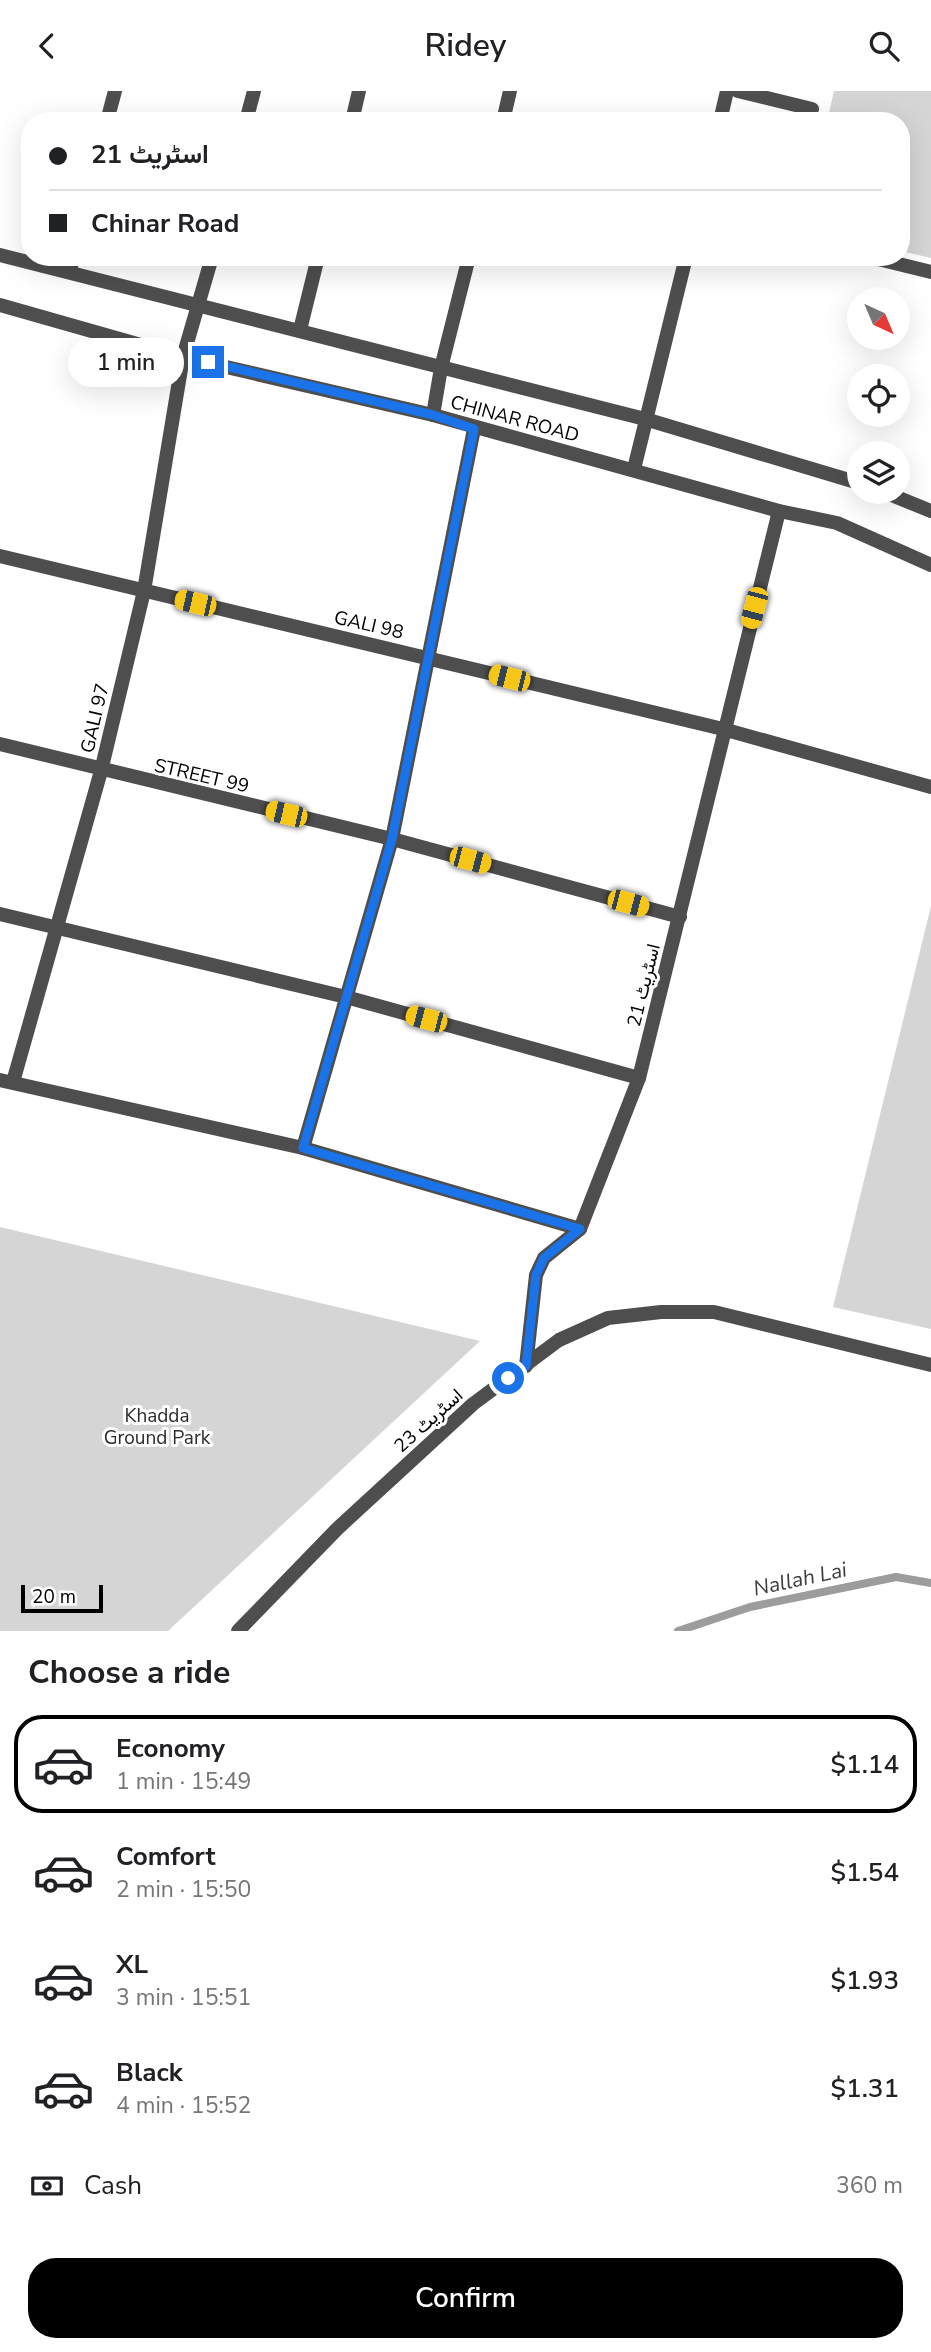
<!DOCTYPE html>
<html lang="en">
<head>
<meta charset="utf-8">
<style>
	:root { --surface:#fff; --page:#f6f6f6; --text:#202124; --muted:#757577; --line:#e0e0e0; --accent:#000 }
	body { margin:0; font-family:"Nunito Sans",Vazirmatn,sans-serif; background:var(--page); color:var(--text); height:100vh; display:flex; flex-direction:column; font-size:26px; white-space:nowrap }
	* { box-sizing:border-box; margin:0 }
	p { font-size:23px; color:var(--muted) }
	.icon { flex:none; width:38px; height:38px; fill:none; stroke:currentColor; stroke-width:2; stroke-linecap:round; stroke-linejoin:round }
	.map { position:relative; height:1540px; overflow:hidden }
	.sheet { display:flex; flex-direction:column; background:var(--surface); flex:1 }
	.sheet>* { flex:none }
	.hud { position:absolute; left:21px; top:21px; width:889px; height:154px; border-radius:28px; box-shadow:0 7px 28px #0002; display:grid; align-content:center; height:154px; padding:0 28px; background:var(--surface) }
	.needle { width:46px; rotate:136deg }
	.buttons { position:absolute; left:847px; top:196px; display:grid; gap:14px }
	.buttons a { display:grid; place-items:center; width:63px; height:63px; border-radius:50%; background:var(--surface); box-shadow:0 7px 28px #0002; font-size:35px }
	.scale { position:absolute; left:21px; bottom:18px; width:82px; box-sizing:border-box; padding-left:7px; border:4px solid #000; border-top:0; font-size:19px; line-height:24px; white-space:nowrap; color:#000; -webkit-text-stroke:5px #fff; paint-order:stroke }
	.end { position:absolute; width:32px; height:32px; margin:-16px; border:9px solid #1a73e8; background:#fff; box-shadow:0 0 0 4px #fff }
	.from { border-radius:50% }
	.bubble { position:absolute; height:49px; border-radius:24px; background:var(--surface); box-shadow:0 7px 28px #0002; font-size:23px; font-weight:600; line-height:49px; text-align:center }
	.car { position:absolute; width:21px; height:42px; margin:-21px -10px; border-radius:9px; box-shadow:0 0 5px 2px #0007; background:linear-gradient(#f5c518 24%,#345 0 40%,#f5c518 0 76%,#345 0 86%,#f5c518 0) }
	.hud b { display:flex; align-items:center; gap:24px; height:66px; font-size:26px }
	.hud b+b { border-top:2px solid var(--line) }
	.hud i { width:18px; height:18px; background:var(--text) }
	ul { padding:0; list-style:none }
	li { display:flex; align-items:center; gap:21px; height:98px; margin:0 14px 10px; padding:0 14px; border:4px solid transparent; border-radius:28px }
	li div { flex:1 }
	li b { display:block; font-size:26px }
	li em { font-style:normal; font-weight:600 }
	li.active { border-color:var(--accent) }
	li>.icon { width:63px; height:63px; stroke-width:1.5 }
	h2 { padding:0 28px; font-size:32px; line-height:84px }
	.pay { display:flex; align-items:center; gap:18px; height:77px; padding:0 28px; font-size:26px }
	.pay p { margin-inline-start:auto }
	.cta { display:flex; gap:14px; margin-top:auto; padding:14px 28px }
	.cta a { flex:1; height:80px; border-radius:28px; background:var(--accent); color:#fff; font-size:28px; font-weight:600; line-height:80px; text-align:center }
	header { display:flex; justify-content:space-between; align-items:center; height:91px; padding:0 28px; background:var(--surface); font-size:32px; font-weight:600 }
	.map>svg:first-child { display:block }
	.green { fill:#d5d5d5 }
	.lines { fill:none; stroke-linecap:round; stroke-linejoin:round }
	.stream { stroke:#9c9c9c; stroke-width:8 }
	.minor { stroke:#4e4e4e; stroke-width:14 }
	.tertiary { stroke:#4e4e4e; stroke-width:14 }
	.route { stroke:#1a73e8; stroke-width:9 }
	.labels { text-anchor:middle; stroke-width:6; stroke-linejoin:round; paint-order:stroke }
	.street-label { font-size:19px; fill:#000; stroke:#fff }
	.park-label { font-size:19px; fill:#2c2c2c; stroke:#fff }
	.water-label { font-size:21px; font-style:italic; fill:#3d3d3d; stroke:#fff }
</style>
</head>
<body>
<header><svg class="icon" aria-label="back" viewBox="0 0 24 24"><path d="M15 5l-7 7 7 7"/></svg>Ridey<svg class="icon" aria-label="search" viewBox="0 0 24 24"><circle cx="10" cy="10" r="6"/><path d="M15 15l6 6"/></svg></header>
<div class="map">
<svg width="931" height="1540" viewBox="0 0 931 1540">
	<rect width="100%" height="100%" fill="#fff"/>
	<!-- green -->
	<g class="green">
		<polygon points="834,0 931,0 931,167 901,160 901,30 827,30"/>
		<polygon points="931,815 931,1238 833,1216"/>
		<polygon points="0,1136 480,1250 168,1540 0,1540"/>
	</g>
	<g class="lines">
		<!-- stream -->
		<polyline class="stream" points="678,1540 750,1516 896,1486 931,1492"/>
		<!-- minor -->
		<g class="minor">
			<polyline points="738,0 812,18"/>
			<polyline points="107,30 115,0"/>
			<polyline points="246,30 254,0"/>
			<polyline points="352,30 359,0"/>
			<polyline points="503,30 510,0"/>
			<polyline points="720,30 727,0"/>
			<polyline points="870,166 931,181"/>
			<polyline points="70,181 73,166"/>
			<polyline points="300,239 318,166"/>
			<polyline points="433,324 441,277 469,166"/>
			<polyline points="634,378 686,166"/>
			<polyline points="0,465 723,638 931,696"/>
			<polyline points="0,653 392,748 680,826"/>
			<polyline points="0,823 346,906 639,987"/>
			<polyline points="0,989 303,1057 580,1138"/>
			<polyline points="13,991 101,680 144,500 183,266 212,166"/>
			<polyline points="303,1057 392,748 474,338"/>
			<polyline points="526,1275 536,1184 544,1167 580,1138 639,987 779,420"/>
			<polyline points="238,1540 337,1438 473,1313 559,1249 608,1227 661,1221 714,1221 931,1274"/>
		</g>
		<!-- tertiary -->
		<g class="tertiary">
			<polyline points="0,164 645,328 859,392"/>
			<polyline points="0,214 183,266 433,324 779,420 837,432 931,474"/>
			<polyline points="884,401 931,420"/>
		</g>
	</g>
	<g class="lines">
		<!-- route -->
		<polyline class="route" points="208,271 433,324 474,338 392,748 303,1057 580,1138 544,1167 536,1184 526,1275 508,1287"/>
	</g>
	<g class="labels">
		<!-- street labels -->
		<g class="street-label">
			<text transform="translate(515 327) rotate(15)" y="7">CHINAR ROAD</text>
			<text transform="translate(369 533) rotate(13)" y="7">GALI 98</text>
			<text transform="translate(94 627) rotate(-77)" y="7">GALI 97</text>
			<text transform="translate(202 684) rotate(13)" y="7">STREET 99</text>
			<text transform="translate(643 894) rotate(-76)" y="7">اسٹریٹ 21</text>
			<text transform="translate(428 1329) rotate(-42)" y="7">اسٹریٹ 23</text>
		</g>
		<!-- park labels -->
		<g class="park-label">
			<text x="157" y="1331">Khadda<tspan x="157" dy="22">Ground Park</tspan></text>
		</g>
		<!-- water labels -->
		<g class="water-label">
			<text transform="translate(800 1488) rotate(-12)" y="7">Nallah Lai</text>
		</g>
	</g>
</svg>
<div class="buttons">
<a><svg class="needle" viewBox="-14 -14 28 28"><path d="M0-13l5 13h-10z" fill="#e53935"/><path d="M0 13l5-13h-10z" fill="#757577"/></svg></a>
<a><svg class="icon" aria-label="locate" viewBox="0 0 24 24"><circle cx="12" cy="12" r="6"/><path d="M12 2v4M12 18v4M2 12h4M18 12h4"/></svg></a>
<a><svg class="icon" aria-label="layers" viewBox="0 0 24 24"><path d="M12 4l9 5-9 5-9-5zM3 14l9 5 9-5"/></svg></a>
</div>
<div class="scale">20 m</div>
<i class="end from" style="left:508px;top:1287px"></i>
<i class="end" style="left:208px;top:271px"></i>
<div class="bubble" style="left:68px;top:247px;width:116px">1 min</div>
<i class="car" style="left:195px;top:512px;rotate:283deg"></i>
<i class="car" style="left:754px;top:517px;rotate:195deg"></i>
<i class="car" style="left:509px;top:587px;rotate:284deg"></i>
<i class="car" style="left:286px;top:723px;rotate:283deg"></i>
<i class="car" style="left:470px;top:769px;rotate:105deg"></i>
<i class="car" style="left:628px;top:812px;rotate:105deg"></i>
<i class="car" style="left:426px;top:928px;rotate:285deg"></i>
<div class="hud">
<b><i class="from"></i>اسٹریٹ 21</b>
<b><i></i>Chinar Road</b>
</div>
</div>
<section class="sheet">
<h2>Choose a ride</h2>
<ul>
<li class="active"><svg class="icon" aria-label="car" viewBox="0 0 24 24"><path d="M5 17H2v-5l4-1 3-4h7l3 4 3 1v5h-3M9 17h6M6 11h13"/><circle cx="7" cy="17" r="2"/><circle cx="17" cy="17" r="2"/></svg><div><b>Economy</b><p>1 min · 15:49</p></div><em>$1.14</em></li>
<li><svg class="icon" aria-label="car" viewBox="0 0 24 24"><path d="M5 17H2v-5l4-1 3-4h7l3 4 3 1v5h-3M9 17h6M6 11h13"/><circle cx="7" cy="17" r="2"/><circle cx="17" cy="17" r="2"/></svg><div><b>Comfort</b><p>2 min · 15:50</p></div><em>$1.54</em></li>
<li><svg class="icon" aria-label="car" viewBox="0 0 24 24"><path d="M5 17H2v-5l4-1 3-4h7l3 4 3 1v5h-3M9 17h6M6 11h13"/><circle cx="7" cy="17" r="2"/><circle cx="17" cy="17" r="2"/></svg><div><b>XL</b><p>3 min · 15:51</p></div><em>$1.93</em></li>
<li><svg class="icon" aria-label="car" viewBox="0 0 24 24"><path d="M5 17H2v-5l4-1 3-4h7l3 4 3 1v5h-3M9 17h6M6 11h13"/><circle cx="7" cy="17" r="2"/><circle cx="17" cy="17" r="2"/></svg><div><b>Black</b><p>4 min · 15:52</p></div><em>$1.31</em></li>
</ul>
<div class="pay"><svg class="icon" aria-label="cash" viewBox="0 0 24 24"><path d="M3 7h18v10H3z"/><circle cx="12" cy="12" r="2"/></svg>Cash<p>360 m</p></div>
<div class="cta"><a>Confirm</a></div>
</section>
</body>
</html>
